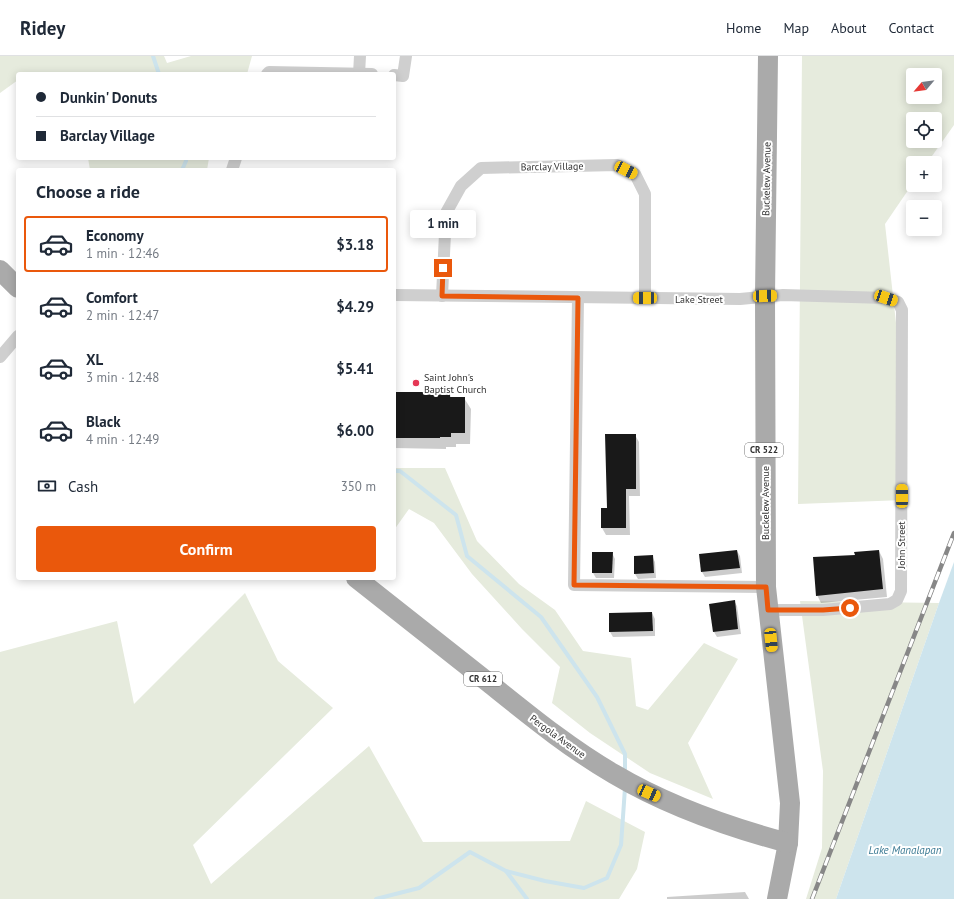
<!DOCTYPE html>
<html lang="en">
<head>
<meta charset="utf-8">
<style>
	:root { --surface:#fff; --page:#f6f6f7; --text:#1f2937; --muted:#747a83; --line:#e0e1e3; --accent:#ea580c }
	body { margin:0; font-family:"PT Sans",sans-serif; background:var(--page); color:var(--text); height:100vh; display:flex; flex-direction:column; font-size:15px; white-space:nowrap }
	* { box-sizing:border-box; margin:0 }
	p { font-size:13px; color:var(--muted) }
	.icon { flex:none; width:22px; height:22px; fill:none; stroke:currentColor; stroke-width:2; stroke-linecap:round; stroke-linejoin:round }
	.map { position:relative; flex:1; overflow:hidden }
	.drawer { position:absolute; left:16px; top:112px; width:380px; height:412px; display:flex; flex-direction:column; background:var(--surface); border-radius:4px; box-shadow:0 2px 10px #0003 }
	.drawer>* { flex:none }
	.guide { position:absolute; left:16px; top:16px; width:380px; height:88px; border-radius:4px; box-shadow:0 2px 10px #0003; display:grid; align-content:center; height:88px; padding:0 20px; background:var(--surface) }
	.needle { width:26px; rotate:241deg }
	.controls { position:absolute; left:906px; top:12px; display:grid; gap:8px }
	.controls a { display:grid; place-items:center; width:36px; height:36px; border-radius:4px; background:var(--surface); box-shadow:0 2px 10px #0003; font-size:20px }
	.end { position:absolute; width:18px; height:18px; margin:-9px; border:5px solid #ea580c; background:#fff; box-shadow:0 0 0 2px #fff }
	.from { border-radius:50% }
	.bubble { position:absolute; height:28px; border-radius:4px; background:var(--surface); box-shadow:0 2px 10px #0003; font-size:13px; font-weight:600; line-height:28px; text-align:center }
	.car { position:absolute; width:12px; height:24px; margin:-12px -6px; border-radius:5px; box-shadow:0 0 3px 1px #0007; background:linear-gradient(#f5c518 24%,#345 0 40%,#f5c518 0 76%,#345 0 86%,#f5c518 0) }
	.guide b { display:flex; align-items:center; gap:14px; height:38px; font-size:15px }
	.guide b+b { border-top:1px solid var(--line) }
	.guide i { width:10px; height:10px; background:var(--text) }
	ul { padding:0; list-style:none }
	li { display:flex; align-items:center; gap:12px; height:56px; margin:0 8px 6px; padding:0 12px; border:2px solid transparent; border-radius:4px }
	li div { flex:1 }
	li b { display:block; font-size:15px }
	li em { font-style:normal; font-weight:600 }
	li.active { border-color:var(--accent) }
	li>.icon { width:36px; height:36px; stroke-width:1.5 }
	h2 { padding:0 20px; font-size:18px; line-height:48px }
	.pay { display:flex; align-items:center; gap:10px; height:44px; padding:0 20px; font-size:15px }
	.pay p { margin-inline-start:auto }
	.action { display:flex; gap:8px; margin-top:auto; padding:8px 20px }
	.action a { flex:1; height:46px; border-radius:4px; background:var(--accent); color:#fff; font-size:16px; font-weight:600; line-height:46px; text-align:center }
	header { display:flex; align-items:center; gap:24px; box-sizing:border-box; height:56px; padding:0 20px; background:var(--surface); border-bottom:1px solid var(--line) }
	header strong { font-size:19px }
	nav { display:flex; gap:22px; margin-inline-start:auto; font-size:14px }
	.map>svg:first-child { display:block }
	.green { fill:#e6ebdd; fill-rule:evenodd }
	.water { fill:#cde4ed }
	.shadow { fill:#0003 }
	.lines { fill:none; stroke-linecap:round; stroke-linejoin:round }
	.stream { stroke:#cde4ed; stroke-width:4 }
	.building { fill:#191919 }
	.street { stroke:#cfcfcf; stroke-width:12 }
	.primary { stroke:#aaa; stroke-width:20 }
	.rail-casing { stroke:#878787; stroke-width:4.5 }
	.rail { stroke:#fff; stroke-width:3; stroke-dasharray:9; stroke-linecap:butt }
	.route { stroke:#ea580c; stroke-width:5 }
	.poi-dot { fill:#e53755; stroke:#fff; stroke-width:1.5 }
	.labels { text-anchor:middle; stroke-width:4; stroke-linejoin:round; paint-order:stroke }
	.shield { fill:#fff; stroke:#707070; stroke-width:1 }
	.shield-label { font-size:9px; font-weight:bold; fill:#323232 }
	.street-label { font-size:10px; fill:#323232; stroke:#fff }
	.poi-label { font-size:10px; fill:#323232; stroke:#fff; text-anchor:start }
	.water-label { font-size:11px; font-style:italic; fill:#3e7c95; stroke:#fff }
</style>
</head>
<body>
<header>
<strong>Ridey</strong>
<nav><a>Home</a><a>Map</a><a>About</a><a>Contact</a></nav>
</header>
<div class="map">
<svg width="954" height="843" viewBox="0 0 954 843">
	<rect width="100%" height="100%" fill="#fff"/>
	<!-- green -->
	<g class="green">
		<polygon points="0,0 164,0 167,7 191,0 252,0 247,18 27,17 18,18 18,24 0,37"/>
		<path d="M802,0H954V69L927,107H913V127L885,168L903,330L904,444L798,448ZM913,19H935V41H913ZM913,63H935V85H913Z"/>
		<polygon points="88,102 209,102 207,114 90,114"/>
		<polygon points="394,412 445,412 477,485 519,528 555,554 583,595 631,602 636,650 648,654 704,587 738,603 688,687 713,743 650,717 590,677 552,647 560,611 522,573 472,518 434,467 409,453 394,474"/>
		<polygon points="245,537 278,605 333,652 193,789 211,828 369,690 423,786 570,785 586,745 645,776 637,813 619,843 0,843 0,596 117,565 134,648"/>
		<polygon points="800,545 939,547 836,843 806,843 822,792 823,715"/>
	</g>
	<!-- water -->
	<polygon class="water" points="954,506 954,843 836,843 939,547"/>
	<!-- shadow -->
	<g class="shadow">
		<polygon points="394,337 450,338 451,342 464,342 471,353 470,388 456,388 456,391 446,391 446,393 394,392"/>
		<polygon points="635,379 639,386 640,440 629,440 630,479 606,479 602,472"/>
		<polygon points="737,495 740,500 742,517 705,521 702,516"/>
		<polygon points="879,495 883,503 887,541 821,547 817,539"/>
		<polygon points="612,497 615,503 614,522 596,522 593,517"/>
		<polygon points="652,500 655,506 656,522 638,523 635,518"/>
		<polygon points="734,545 737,550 741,578 717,581 714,576"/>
		<polygon points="652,557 655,563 655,580 613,581 610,576"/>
		<polygon points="745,836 749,843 667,843 667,841"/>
	</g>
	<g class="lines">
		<!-- stream -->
		<g class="stream">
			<polyline points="153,0 159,18"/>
			<polyline points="182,114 186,105 186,102"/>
			<polyline points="394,415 400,415 456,459 467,500 541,561 597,641 625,698 625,717"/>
			<polyline points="506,815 545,825 584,832 607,822 621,789 625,732"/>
			<polyline points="376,843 419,832 470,796 506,815 527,843"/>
		</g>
	</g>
	<!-- building -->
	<g class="building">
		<polygon points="394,336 440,336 450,337 450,341 465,341 465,377 451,377 451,381 440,381 440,382 394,382"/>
		<polygon points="605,378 636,378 636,433 626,433 626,472 601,472 601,452 607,452"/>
		<polygon points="737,494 740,512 701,516 699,498"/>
		<polygon points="879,494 883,533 816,540 813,501 855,499 854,496"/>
		<polygon points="592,496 613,496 612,517 592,517"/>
		<polygon points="653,499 654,517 634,518 634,500"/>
		<polygon points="735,544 738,573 713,576 709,548"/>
		<polygon points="652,556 653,575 609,576 609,557"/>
	</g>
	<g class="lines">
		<!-- street -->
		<g class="street">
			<polyline points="267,18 269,16 372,18"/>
			<polyline points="359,18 360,0"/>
			<polyline points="394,19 403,20 406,0"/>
			<polyline points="232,114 236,102"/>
			<polyline points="394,239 740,243 783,239 886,242 898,246 902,254 901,535 897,544 890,548 823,554 768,554"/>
			<polyline points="442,240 446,157 461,130 481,112 617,109 635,118 645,138 645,242"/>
			<polyline points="578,242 574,529 766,531"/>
			<polyline points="0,301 18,280"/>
		</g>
		<!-- primary -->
		<g class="primary">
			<polyline points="768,0 765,240 766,531 790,747 788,787 777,843"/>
			<polyline points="0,214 18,232"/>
			<path d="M356,522C400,557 445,592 489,627C529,659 569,692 614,718C668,750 728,771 788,787"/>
		</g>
		<!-- rail casing -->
		<g class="rail-casing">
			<polyline id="rail" points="812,843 954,477"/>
		</g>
		<!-- rail -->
		<use href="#rail" class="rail"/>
	</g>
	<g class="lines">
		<!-- route -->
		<polyline class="route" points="443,212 442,240 578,242 574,529 766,531 768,554 823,554 850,552"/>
	</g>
	<!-- markers -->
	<circle class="poi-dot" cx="416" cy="327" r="4"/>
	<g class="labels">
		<!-- shield labels -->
		<g class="shield">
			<rect x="745" y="387" width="38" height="14" rx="3"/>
			<rect x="464" y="616" width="38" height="14" rx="3"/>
		</g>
		<g class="shield-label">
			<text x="764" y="397">CR 522</text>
			<text x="483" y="626">CR 612</text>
		</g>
		<!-- street labels -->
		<g class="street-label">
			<text transform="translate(552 110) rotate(-1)" y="4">Barclay Village</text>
			<text transform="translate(766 123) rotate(-89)" y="4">Buckelew Avenue</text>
			<text x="699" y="247">Lake Street</text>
			<text transform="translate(765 447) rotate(-90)" y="4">Buckelew Avenue</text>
			<text transform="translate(901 489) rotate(-90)" y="4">John Street</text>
			<text transform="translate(558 680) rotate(36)" y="4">Pergola Avenue</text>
		</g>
		<!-- poi labels -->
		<g class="poi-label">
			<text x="424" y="325">Saint John's<tspan x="424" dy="12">Baptist Church</tspan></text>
		</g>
		<!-- water labels -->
		<g class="water-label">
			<text x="905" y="798">Lake Manalapan</text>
		</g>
	</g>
</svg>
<div class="controls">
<a><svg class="needle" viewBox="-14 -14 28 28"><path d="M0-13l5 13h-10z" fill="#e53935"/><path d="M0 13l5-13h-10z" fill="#747a83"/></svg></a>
<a><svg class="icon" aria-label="locate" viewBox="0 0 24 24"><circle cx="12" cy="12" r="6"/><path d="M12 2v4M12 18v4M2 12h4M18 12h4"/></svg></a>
<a>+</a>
<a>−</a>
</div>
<i class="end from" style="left:850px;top:552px"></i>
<i class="end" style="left:443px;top:212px"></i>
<div class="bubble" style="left:410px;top:154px;width:66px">1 min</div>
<i class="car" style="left:626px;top:114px;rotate:117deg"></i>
<i class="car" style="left:765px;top:240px;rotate:88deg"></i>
<i class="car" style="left:645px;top:242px;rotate:270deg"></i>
<i class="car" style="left:886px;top:242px;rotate:109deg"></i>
<i class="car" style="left:902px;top:440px;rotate:0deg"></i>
<i class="car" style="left:771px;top:584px;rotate:174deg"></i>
<i class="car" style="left:649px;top:737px;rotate:114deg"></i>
<div class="guide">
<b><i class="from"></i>Dunkin' Donuts</b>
<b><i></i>Barclay Village</b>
</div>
<section class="drawer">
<h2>Choose a ride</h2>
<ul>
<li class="active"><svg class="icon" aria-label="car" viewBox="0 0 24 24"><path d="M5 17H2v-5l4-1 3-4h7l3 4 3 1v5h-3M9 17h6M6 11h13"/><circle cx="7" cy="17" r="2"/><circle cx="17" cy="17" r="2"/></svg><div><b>Economy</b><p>1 min · 12:46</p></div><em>$3.18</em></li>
<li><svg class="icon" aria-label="car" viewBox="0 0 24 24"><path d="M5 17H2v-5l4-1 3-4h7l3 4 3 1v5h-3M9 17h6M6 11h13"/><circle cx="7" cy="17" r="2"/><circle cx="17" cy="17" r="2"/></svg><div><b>Comfort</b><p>2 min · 12:47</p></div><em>$4.29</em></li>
<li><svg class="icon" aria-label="car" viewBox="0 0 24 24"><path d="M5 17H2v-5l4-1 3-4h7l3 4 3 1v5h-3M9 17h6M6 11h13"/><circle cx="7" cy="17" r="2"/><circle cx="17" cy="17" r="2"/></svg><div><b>XL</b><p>3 min · 12:48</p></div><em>$5.41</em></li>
<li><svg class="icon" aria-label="car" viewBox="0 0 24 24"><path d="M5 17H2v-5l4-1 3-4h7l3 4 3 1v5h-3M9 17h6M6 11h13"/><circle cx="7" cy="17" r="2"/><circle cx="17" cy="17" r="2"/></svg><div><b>Black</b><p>4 min · 12:49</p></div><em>$6.00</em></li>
</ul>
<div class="pay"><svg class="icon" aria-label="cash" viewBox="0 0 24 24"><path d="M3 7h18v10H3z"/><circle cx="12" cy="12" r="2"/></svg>Cash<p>350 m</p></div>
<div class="action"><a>Confirm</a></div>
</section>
</div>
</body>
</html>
